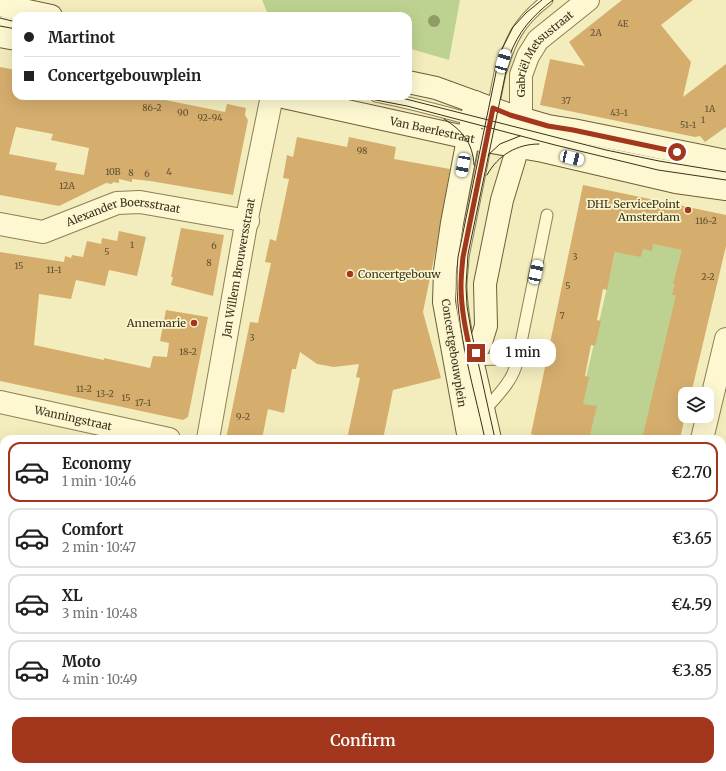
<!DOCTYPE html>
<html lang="en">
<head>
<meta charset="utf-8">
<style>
	:root { --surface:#fff; --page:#f2f2f2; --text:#222; --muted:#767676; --line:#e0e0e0; --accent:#a2371d }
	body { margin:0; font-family:Merriweather,serif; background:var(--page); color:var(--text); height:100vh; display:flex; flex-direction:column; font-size:15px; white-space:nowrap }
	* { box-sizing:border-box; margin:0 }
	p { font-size:13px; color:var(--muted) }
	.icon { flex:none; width:22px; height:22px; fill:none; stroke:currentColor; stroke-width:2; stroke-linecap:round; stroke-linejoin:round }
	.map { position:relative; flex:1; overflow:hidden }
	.sheet { position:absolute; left:0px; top:435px; width:726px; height:336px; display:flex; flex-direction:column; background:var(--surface); border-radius:12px 12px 0 0; box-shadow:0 4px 16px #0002 }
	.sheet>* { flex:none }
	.guide { position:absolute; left:12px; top:12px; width:400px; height:88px; border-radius:12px; box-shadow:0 4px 16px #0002; display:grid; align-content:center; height:88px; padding:0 12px; background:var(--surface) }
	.fabs { position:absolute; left:678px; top:387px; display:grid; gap:8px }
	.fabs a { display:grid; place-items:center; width:36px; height:36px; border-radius:8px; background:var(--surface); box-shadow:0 4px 16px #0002; font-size:20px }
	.end { position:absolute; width:18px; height:18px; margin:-9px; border:5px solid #a2371d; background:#fff; box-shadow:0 0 0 2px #fff }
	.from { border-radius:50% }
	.bubble { position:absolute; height:28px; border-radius:12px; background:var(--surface); box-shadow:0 4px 16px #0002; font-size:13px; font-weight:600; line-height:28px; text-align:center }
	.car { position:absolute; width:12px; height:24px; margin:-12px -6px; border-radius:5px; box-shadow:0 0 3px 1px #0007; background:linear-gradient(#fff 24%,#345 0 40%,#fff 0 76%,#345 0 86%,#fff 0) }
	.guide b { display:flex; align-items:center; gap:14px; height:38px; font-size:15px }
	.guide b+b { border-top:1px solid var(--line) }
	.guide i { width:10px; height:10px; background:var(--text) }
	ul { padding:7px 0 0; list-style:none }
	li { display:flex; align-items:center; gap:12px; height:60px; margin:0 8px 6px; padding:0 4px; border:2px solid var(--line); border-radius:12px }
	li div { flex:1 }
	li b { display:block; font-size:15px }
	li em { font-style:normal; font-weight:600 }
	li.current { border-color:var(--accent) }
	li>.icon { width:36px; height:36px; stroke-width:1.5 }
	.button { display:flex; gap:8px; margin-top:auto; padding:8px 12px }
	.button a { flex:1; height:46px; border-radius:12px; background:var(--accent); color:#fff; font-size:16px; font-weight:600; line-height:46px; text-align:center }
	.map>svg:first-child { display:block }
	.green { fill:#bdd290 }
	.building { fill:#d5ae6e; fill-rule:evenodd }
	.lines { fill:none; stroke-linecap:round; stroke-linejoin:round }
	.lane-casing { stroke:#8d7e54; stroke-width:13 }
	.street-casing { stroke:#8d7e54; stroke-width:24 }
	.secondary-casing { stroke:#6e5e37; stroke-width:24 }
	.lane { stroke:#fdf8d1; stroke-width:11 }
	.street { stroke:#fdf8d1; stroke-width:22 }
	.secondary { stroke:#fdf8d1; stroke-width:22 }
	.tram { stroke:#3a301b; stroke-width:1 }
	.tree { fill:#909c66 }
	.route { stroke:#a2371d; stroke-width:5 }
	.poi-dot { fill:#a2371d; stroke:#f9f5cd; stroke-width:1.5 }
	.labels { text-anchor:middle; stroke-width:3.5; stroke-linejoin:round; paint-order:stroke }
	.number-label { font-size:9px; fill:#615030 }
	.street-label { font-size:11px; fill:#3a301b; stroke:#f9f5cd }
	.poi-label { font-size:11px; fill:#3a301b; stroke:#f9f5cd; text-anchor:end }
</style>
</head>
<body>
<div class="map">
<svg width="726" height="771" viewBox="0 0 726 771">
	<rect width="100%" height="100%" fill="#f3edbd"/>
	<!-- green -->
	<g class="green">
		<polygon points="262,0 460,0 449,60 408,48 408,16 269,16"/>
		<polygon points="620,232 691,248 647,439 584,439 575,425"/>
		<polygon points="722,749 726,750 726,771 714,771 715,767 722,767"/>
	</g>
	<!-- building -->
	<g class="building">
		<polygon points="622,0 693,0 661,25 691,62 683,97 726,64 726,127 705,142 700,136 695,137 540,105 550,59 585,66 569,42"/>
		<path d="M0,67L16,70V96H145L225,112L227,104L246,108L245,115L248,120L233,195L150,181L132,179V182L119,179V183L113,182L112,184L106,183L59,206L0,195ZM16,127L53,134L51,140L89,148L84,175L55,170L57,163L9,154Z"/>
		<polygon points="297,137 347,147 349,137 396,147 394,159 450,169 436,249 423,312 441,378 393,390 383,439 347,439 360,378 356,377 359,364 334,367 317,364 300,352 296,369 292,369 284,413 268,409 262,439 226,439 250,322 258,323 271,263 265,262 270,239 276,241 289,179 283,178 287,155 293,157"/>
		<polygon points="583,185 726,215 726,246 691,394 685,394 685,416 680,439 642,439 676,295 672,295 675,284 673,284 682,250 653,244 652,251 643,249 641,257 615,252 607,290 603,289 597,320 601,321 595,346 591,345 585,376 589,377 583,404 597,406 589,439 533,439 534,435 531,434"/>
		<polygon points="181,228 224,235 213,296 171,285 173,277 171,277"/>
		<polygon points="119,231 146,237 137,276 109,270 105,286 76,280 71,299 39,294 34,345 104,360 104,358 150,368 153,356 167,357 169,343 160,341 166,310 208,317 188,417 183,420 0,381 0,252 64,262 65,256 71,258 72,255 83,257 87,241 101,244 102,238 117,241"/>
	</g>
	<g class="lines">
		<!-- lane casing -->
		<g class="lane-casing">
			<g id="lane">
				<polyline points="0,22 16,25"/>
				<path d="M376,96C433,107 488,125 544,139C604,154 665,166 726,176"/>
				<path d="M471,356C466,333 461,309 461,285C461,276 463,266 463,257L500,73C510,40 519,21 547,0"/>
				<polyline points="471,360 497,359 517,362 547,215"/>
				<path d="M484,411C496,397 513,381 517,362"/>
			</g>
		</g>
		<!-- street casing -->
		<g class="street-casing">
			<g id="street">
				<path id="s1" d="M521,118V75L528,56L538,40L588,0"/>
				<path id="s2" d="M0,224L43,232L117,203L140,202L248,221"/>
				<path id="s3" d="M0,402L169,439"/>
				<path id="s4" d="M208,439L248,213L272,96"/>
				<polyline points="702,439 726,339"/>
				<polyline points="722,691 726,692"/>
				<polyline points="42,771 43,767"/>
				<polyline points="235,771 236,767"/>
			</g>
		</g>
		<!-- secondary casing -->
		<g class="secondary-casing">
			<g id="secondary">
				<polyline points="0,5 51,16"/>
				<polyline points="0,36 16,39"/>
				<polyline points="408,82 436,88 510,115 548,126 573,130 726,161"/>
				<path id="s5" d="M279,96L469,138L543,151L676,182L726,189"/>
				<polyline points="469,439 444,302 445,271 452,223 475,102"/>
				<polyline points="490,439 472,360 481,342 486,326 485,284 502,200 518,147 521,118"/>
				<polyline points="457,771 458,767"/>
			</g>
		</g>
		<!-- lane -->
		<use href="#lane" class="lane"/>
		<!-- street -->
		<use href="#street" class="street"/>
		<!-- secondary -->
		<use href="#secondary" class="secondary"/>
		<!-- tram -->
		<g class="tram">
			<polyline points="0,18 16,22"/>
			<polyline points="0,26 16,29"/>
			<polyline points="355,96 407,106 555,145 658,170 726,180"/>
			<polyline points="394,96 606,150 659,161 726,172"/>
			<path d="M444,119C462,130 473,143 474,165"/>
			<polyline points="488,155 500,144 520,136"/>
			<path d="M487,175C498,155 517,144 539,144"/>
			<path d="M485,439C472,379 452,318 458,257L500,53L513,27L527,12L542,0"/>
			<path d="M495,439L471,330L467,306L466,286L468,254L509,57C518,32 532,16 553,0"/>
			<polyline points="453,771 454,767"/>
			<polyline points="461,771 462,767"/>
		</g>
	</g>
	<!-- trees -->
	<circle class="tree" cx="434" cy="21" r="6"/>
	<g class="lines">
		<!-- route -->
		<path class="route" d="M476,353L472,360C467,336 461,311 461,286C461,276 462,267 463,257L493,108L510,115L548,126L573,130L677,152"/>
	</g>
	<!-- markers -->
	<g class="poi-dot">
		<circle cx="688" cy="210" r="4"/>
		<circle cx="350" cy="274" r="4"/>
		<circle cx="194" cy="323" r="4"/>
	</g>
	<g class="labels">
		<!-- number labels -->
		<g class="number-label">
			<text x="623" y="27">4E</text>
			<text x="596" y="36">2A</text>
			<text x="566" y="104">37</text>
			<text x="152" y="111">86-2</text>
			<text x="710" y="112">1A</text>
			<text x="183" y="116">90</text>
			<text x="619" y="116">43-1</text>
			<text x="210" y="121">92-94</text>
			<text x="703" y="123">1</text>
			<text x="688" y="128">51-1</text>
			<text x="362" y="154">98</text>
			<text x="113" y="175">10B</text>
			<text x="169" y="175">4</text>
			<text x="131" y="176">8</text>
			<text x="147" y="177">6</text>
			<text x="67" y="189">12A</text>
			<text x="706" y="224">116-2</text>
			<text x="132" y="248">1</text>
			<text x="214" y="249">6</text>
			<text x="107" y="255">5</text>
			<text x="575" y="260">3</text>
			<text x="209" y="266">8</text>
			<text x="19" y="269">15</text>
			<text x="54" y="273">11-1</text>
			<text x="708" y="280">2-2</text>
			<text x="568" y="289">5</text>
			<text x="562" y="319">7</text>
			<text x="252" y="341">3</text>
			<text x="188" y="355">18-2</text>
			<text x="84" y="392">11-2</text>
			<text x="105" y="397">13-2</text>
			<text x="126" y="401">15</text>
			<text x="143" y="406">17-1</text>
			<text x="243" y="420">9-2</text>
		</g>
		<!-- street labels -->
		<g class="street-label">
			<text dy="4" stroke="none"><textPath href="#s1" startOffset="73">Gabriël Metsustraat</textPath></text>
			<text dy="4" stroke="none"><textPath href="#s5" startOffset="157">Van Baerlestraat</textPath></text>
			<text dy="4" stroke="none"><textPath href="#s2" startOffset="128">Alexander Boersstraat</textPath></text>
			<text dy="4" stroke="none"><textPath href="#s4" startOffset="174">Jan Willem Brouwersstraat</textPath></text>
			<text transform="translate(454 353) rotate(81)" y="4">Concertgebouwplein</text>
			<text dy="4" stroke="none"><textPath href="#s3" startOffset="75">Wanningstraat</textPath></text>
		</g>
		<!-- poi labels -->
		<g class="poi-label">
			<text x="680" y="208">DHL ServicePoint<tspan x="680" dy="13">Amsterdam</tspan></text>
			<text x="358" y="278" text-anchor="start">Concertgebouw</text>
			<text x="186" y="327">Annemarie</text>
		</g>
	</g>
</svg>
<div class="fabs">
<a><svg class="icon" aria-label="layers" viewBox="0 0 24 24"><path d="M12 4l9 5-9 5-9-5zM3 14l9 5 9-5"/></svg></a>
</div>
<i class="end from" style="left:677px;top:152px"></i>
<i class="end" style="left:476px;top:353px"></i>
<div class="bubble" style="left:490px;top:339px;width:66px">1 min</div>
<i class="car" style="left:503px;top:61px;rotate:16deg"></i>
<i class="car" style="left:572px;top:158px;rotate:103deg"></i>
<i class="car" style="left:463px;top:165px;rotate:191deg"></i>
<i class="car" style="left:536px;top:272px;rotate:12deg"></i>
<div class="guide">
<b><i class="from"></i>Martinot</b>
<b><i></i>Concertgebouwplein</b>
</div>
<section class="sheet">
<ul>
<li class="current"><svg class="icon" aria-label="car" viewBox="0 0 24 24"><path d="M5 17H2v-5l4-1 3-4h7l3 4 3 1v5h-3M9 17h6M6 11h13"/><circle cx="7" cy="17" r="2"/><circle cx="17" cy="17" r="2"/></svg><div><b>Economy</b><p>1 min · 10:46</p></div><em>€2.70</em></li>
<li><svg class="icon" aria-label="car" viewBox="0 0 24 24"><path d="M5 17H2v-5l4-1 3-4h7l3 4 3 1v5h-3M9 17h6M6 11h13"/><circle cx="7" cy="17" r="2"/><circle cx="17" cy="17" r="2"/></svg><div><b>Comfort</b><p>2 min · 10:47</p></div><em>€3.65</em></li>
<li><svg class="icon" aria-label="car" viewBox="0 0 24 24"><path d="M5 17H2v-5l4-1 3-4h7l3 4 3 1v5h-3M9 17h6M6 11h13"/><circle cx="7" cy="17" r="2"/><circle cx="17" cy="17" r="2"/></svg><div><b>XL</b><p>3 min · 10:48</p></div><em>€4.59</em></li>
<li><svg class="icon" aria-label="car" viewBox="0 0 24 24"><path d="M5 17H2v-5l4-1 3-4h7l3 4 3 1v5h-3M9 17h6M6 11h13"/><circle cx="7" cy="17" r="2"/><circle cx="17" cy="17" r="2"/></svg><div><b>Moto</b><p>4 min · 10:49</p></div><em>€3.85</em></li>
</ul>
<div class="button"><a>Confirm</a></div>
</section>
</div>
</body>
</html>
